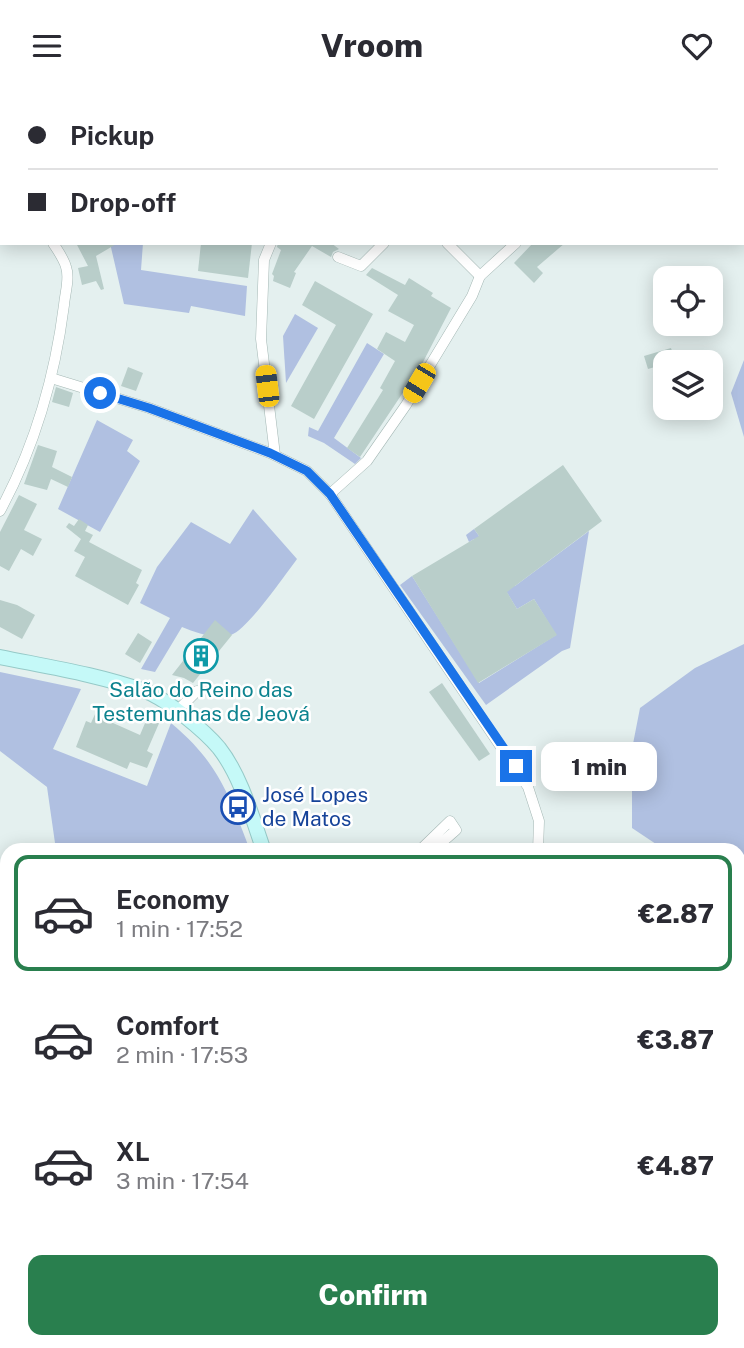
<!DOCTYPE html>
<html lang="en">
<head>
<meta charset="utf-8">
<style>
	:root { --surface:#fff; --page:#f2f2f3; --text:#2b2b33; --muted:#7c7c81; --line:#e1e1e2; --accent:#297f4e }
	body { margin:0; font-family:"Public Sans",sans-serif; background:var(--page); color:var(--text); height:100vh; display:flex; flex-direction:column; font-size:26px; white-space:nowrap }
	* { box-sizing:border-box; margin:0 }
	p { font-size:23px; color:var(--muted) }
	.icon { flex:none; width:38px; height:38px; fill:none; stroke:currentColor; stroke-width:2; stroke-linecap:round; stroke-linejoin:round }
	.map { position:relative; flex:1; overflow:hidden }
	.sheet { position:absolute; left:0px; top:752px; width:746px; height:506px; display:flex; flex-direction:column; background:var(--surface); border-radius:21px 21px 0 0; box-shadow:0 4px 18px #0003 }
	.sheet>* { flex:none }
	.hud { position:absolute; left:0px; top:0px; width:746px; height:154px; box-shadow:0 4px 18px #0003; display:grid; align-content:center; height:154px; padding:0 28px; background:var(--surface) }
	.buttons { position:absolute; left:653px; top:175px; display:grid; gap:14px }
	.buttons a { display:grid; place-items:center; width:70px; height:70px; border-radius:14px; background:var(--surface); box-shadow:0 4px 18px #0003; font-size:35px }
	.end { position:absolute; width:32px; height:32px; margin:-16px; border:9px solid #1a73e8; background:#fff; box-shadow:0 0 0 4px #fff }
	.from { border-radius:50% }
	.bubble { position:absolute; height:49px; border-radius:14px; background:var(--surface); box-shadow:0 4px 18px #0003; font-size:23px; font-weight:800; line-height:49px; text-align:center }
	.car { position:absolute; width:21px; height:42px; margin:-21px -10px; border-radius:9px; box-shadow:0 0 5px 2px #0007; background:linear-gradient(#f5c518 24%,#345 0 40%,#f5c518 0 76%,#345 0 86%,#f5c518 0) }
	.hud b { display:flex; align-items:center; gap:24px; height:66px; font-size:26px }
	.hud b+b { border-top:2px solid var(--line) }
	.hud i { width:18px; height:18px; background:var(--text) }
	ul { padding:12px 0 0; list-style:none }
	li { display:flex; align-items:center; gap:21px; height:116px; margin:0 14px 10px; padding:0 14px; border:4px solid transparent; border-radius:14px }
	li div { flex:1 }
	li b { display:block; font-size:26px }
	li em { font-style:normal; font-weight:800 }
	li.current { border-color:var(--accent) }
	li>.icon { width:63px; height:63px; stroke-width:1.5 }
	.cta { display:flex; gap:14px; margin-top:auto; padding:14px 28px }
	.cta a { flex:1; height:80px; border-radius:14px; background:var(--accent); color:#fff; font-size:28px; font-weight:800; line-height:80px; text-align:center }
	header { display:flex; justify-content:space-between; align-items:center; height:91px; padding:0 28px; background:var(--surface); font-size:32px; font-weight:800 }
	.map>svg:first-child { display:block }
	.green { fill:#b0c0e1 }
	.building { fill:#b9ceca }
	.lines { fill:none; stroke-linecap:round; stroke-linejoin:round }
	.street-casing { stroke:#a5b8b5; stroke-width:11 }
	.secondary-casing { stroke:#95c9c7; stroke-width:16 }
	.street { stroke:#fff; stroke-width:10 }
	.secondary { stroke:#c5f9f8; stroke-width:14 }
	.tram { stroke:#939393; stroke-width:2 }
	.route { stroke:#1a73e8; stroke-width:9 }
	.labels { text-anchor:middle; stroke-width:5; stroke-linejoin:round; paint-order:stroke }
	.culture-label { font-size:21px; fill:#0d838f; stroke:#fff }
	.transit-label { font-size:21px; fill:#164399; stroke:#fff; text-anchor:start }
</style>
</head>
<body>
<header><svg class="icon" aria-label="menu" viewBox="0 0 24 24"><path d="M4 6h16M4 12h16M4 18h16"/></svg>Vroom<svg class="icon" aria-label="heart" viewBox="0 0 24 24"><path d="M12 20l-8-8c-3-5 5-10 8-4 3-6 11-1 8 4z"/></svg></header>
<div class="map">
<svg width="744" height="1257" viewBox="0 0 744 1257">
	<rect width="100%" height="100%" fill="#e4f0ef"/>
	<!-- green -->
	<g class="green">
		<polygon points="110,152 143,152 141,179 247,195 245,225 191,215 189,222 124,213"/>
		<polygon points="295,223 318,237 286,292 283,245"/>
		<polygon points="367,252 384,263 334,347 361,367 355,373 324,352 308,345 309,336 318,340"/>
		<polygon points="744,269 744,346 731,302"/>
		<polygon points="97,329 133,349 127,360 140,370 100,441 58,418"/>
		<path d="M253,418L297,468C285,484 248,538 231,544C215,549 197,542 182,536L155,581L141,578L170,527L140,512L157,476L191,431L230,453Z"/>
		<polygon points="474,438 515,495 589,440 570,557 562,560 486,614 400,494 412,485 479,592 556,544 534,508 517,518 474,448 469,451 466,444"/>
		<polygon points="744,553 744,852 739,855 738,760 665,759 632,737 632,658 640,617 695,577"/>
		<path d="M0,581L81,598L53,658L147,695L171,632C218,671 229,704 250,759H56L47,696L0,660Z"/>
		<polygon points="744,923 744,1018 739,1021 739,926"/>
		<polygon points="0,987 7,988 7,1193 0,1191"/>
		<polygon points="739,1071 744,1073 744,1257 433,1257 441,1251 738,1251"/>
	</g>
	<!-- building -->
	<g class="building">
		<polygon points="76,152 118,152 96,165 104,198 101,199 96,190 82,194 78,177 88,175"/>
		<polygon points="201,152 252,152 248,187 198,180"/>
		<polygon points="278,152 331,152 339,158 333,161 331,166 312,155 294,181 296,182 290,197 273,190 274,185 272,183 281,159 277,156"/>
		<polygon points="533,152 565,152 537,176 543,182 534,192 514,172"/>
		<polygon points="372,177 405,194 409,187 433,202 431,205 451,217 422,273 360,366 347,357 383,299 380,297 395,270 377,258 386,241 405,251 414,234 388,220 398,204 366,184"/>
		<polygon points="315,190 373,223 314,328 291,315 336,234 302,214"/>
		<polygon points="671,257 675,270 665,271 665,273 648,278 644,265"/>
		<polygon points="128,276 143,282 136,300 121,295"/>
		<polygon points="56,296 73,302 69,316 52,311"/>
		<polygon points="38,354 57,360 52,376 72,386 68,396 51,388 47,399 24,393"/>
		<polygon points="563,374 602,430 507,501 517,518 534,508 557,544 478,592 412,485 479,445 474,438"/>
		<polygon points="19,404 37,413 24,439 42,448 33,465 21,458 9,480 0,475 0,441"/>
		<polygon points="79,428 88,434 85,440 93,444 89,451 142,479 136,492 139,494 128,514 75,485 85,466 74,460 81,448 66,436 69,432 74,435"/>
		<polygon points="0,509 17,514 35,524 22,548 0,536"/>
		<polygon points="215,529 232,544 193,592 184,587 172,584"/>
		<polygon points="138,542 152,551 140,572 125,563"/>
		<polygon points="442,592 490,663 479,670 429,601"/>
		<polygon points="96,621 105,625 104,628 140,644 148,625 160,630 147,660 153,663 147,677 130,671 127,678 76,656 86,630 91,632"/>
		<polygon points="570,653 589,655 585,682 566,679"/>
	</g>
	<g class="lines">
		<!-- street casing -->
		<g class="street-casing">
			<g id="street">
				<polyline points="24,0 25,2"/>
				<polyline points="259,0 262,2"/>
				<polyline points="59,2 61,0"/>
				<polyline points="609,2 609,0"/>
				<polyline points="0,56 2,59"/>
				<polyline points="271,152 264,169 261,248 275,364"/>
				<polyline points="447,152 480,185"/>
				<polyline points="338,166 361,175 384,152"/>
				<polyline points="51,287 149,317 270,362 307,380 330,403 528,696 539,730 538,760"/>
				<polyline points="330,403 367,370 406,314 472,205 480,185 516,152"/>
				<path d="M0,420C34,357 55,285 64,214C65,202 70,187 66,176C64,168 58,160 53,152"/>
				<polyline points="177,620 197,600"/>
				<polyline points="419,760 450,730 456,739 432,760"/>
				<polyline points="738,920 744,917"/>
			</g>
		</g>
		<!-- secondary casing -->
		<g class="secondary-casing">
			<g id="secondary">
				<path d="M0,566C49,576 100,584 147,601C166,608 205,640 219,657C241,685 252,726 264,760"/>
				<polyline points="738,1062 744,1064"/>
				<polyline points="415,1257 423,1251"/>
			</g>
		</g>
		<!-- street -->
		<use href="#street" class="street"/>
		<!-- secondary -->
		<use href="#secondary" class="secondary"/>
		<!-- tram -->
		<g class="tram">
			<polyline points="738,898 744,894"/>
			<polyline points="355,1257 359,1251"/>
		</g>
	</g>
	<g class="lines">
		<!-- route -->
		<polyline class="route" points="100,302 149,317 270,362 307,380 330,403 516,675"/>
	</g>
	<!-- icons -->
	<defs>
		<g id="building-ring" transform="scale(1.75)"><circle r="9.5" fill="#fff" stroke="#0f9aa8" stroke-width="1.5"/><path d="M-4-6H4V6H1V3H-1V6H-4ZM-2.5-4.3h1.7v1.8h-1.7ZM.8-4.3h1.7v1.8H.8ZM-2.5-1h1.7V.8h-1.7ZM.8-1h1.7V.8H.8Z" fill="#0f9aa8"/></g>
		<g id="bus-ring" transform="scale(1.75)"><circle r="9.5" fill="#fff" stroke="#1a4fb4" stroke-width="1.5"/><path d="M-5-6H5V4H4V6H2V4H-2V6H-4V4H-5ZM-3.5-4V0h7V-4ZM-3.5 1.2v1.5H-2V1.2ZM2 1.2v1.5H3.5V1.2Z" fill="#1a4fb4"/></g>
	</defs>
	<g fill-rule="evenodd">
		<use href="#building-ring" x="201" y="565"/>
		<use href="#bus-ring" x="238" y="716"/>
	</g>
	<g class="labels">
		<!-- culture labels -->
		<g class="culture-label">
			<text x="201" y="606">Salão do Reino das<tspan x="201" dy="24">Testemunhas de Jeová</tspan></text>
		</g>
		<!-- transit labels -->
		<g class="transit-label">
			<text x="262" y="711">José Lopes<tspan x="262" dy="24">de Matos</tspan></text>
		</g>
	</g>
</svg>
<div class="buttons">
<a><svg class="icon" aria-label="locate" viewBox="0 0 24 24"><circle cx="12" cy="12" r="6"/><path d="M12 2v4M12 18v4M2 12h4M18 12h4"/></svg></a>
<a><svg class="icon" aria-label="layers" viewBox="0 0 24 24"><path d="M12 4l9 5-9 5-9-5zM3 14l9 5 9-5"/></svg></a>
</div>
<i class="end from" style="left:100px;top:302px"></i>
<i class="end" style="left:516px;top:675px"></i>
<div class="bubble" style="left:541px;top:651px;width:116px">1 min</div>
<i class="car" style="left:419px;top:292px;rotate:211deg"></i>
<i class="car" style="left:267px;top:295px;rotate:353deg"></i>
<div class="hud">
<b><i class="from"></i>Pickup</b>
<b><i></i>Drop-off</b>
</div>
<section class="sheet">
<ul>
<li class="current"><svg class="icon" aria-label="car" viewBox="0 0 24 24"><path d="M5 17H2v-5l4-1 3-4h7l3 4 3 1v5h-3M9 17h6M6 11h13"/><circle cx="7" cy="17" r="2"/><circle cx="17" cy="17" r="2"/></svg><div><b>Economy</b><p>1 min · 17:52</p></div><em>€2.87</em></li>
<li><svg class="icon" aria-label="car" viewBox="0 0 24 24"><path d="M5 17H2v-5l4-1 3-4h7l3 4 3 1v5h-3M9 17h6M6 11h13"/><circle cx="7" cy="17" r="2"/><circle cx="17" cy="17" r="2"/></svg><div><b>Comfort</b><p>2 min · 17:53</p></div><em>€3.87</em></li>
<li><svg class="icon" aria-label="car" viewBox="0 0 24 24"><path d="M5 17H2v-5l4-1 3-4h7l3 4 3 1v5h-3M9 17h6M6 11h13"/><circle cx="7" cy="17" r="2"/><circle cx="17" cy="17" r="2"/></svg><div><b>XL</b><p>3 min · 17:54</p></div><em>€4.87</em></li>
</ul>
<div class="cta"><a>Confirm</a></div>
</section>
</div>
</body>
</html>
